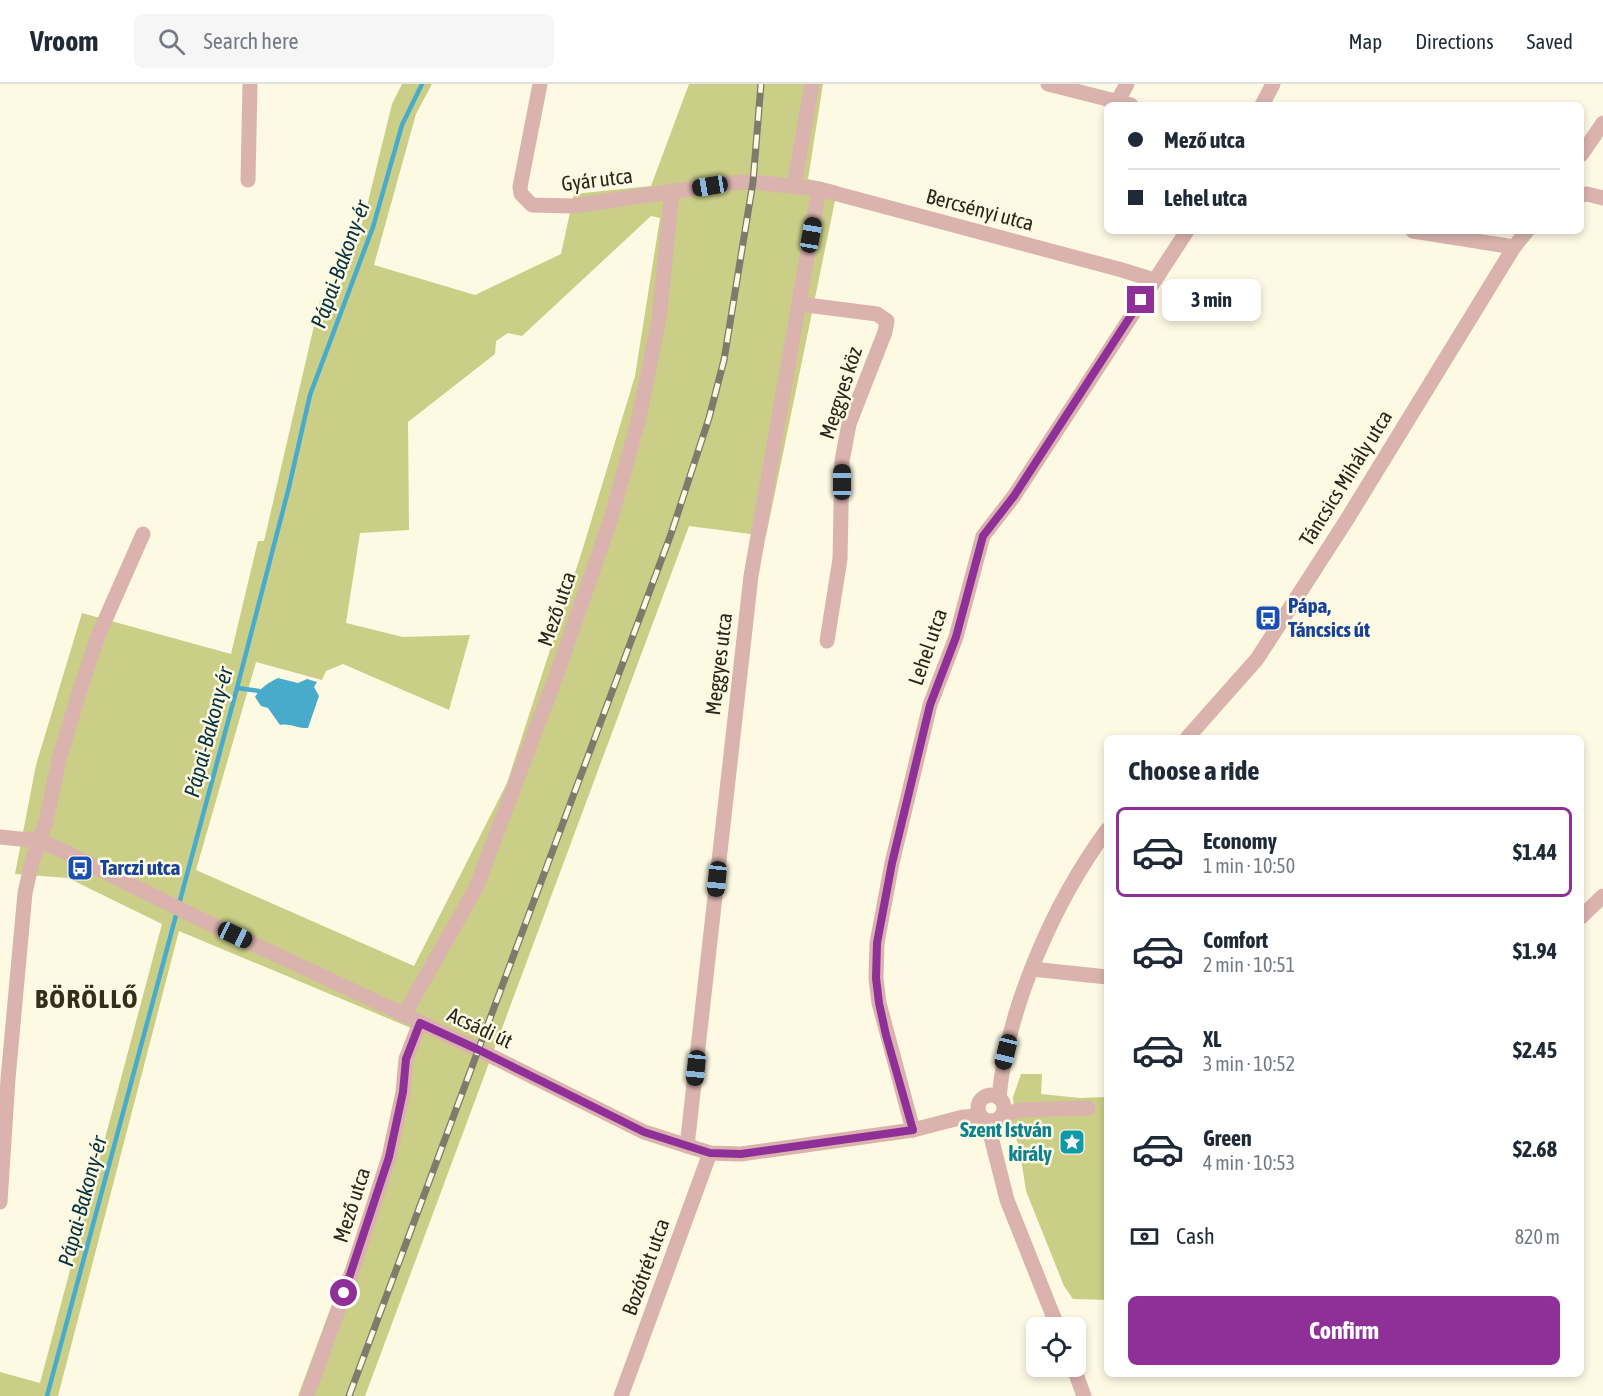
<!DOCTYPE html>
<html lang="en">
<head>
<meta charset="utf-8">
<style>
	:root { --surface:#fff; --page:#f6f6f7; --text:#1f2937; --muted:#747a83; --line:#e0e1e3; --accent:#8f3099 }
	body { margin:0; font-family:"Asap Condensed",sans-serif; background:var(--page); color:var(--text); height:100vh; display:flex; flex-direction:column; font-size:22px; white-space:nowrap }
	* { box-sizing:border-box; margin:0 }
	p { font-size:20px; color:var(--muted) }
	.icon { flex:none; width:33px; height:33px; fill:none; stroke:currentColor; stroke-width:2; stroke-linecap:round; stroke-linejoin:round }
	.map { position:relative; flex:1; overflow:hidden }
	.drawer { position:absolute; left:1104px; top:651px; width:480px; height:642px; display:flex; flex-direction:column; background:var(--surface); border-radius:9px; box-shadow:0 3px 9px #0003 }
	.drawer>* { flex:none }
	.hud { position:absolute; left:1104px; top:18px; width:480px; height:132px; border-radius:9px; box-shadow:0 3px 9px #0003; display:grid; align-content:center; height:132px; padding:0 24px; background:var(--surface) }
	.fabs { position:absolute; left:1026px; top:1233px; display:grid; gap:12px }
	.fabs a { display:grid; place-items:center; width:60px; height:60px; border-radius:9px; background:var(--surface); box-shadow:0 3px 9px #0003; font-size:30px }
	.end { position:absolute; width:27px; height:27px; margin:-14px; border:8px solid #8f3099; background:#fff; box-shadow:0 0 0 3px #fff }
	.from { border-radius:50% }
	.bubble { position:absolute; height:42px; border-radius:9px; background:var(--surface); box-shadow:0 3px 9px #0003; font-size:20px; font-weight:700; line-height:42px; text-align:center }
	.car { position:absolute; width:18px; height:36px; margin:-18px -9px; border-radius:8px; box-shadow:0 0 4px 2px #0007; background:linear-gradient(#222 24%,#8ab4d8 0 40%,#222 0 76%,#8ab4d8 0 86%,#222 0) }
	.hud b { display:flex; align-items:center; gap:21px; height:57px; font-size:22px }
	.hud b+b { border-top:2px solid var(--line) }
	.hud i { width:15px; height:15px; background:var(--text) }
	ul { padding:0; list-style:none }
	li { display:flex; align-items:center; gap:18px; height:90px; margin:0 12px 9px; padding:0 12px; border:3px solid transparent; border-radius:9px }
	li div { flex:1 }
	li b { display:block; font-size:22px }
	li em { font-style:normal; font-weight:700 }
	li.current { border-color:var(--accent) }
	li>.icon { width:54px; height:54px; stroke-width:1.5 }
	h2 { padding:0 24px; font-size:27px; line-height:72px }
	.pay { display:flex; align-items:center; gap:15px; height:66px; padding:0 24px; font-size:22px }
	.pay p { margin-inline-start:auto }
	.action { display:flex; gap:12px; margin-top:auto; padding:12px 24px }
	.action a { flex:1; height:69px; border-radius:9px; background:var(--accent); color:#fff; font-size:24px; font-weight:700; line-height:69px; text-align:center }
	header { display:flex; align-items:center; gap:36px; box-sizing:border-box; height:84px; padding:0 30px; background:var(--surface); border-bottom:2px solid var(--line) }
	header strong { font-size:28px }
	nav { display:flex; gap:33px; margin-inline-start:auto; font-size:21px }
	.search { width:420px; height:54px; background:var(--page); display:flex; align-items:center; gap:15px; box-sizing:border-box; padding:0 21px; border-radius:9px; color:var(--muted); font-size:22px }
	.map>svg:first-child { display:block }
	.green { fill:#cace87; fill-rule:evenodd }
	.water { fill:#49abcc }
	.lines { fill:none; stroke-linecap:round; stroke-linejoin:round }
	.stream { stroke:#49abcc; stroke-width:4.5 }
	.minor { stroke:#dab3ae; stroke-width:15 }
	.rail-casing { stroke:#7e7b6c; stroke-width:7 }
	.rail { stroke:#fef9e3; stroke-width:4.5; stroke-dasharray:14; stroke-linecap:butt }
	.route { stroke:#8f3099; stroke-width:8 }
	.labels { text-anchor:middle; stroke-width:5; stroke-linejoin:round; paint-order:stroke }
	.street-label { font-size:21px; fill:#29261c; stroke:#fef9e3 }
	.transit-label { font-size:21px; font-weight:bold; fill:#164399; stroke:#fef9e3; text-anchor:start }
	.culture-label { font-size:21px; font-weight:bold; fill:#0d838f; stroke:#fef9e3; text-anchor:end }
	.water-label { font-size:22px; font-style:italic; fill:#043341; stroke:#fef9e3 }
	.district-label { font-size:27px; font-weight:bold; letter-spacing:1.5px; fill:#332e18; stroke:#fef9e3 }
</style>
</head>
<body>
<header>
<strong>Vroom</strong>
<div class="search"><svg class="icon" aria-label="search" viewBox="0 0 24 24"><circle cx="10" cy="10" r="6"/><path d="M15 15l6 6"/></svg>Search here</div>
<nav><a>Map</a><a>Directions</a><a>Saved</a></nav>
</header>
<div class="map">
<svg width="1603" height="1312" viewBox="0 0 1603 1312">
	<rect width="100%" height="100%" fill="#fef9e3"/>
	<!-- green -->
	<g class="green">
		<path d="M402,0H432L416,30L374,181L475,211L561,170L574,110L651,102L689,0H823L808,95L838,102L766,452L689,442L365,1312H298L384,1080L411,944L179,847L58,1312H0V1288L40,1299L162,840L68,794L15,790L36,681L82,529L231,570L258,457H264L320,216L335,218L365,130L392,20ZM651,132L660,134L635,292L583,464L507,699L414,882L196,786L256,578L322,596L326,587L343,580L449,626L470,551L403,553L346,539L360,449L409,446L408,338L495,270L496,257L508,249L522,252Z"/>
		<polygon points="1021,990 1042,990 1041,1010 1080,1014 1107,1013 1107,1216 1073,1215 1064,1202 1026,1107 1019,1062 1010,1040 1014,1026 1013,1013"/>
	</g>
	<!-- water -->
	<path class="water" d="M278,594L298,599L307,595L317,598L314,603L319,612L308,644C298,645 290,639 280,641L268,624L261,622L255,613C261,603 268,599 278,594Z"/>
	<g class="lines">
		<!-- stream -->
		<g class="stream">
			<polyline points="237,604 259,607"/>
			<polyline points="47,1312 237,604 289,403 310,311 373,143 402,41 422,0"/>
		</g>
		<!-- minor -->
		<g class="minor">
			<polyline points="540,0 520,103 521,110 532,121 573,122 730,99 753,98 819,105 1122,186 1154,196"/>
			<polyline points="1048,0 1131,21"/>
			<polyline points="1117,18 1127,0"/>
			<polyline points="1262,21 1273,0"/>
			<polyline points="1581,71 1603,39"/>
			<polyline points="248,96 250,0"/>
			<polyline points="794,102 812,0"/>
			<polyline points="1581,111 1587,110 1603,114"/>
			<polyline points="1413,147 1514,163"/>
			<polyline points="799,220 877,230 887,237 885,248 849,340 842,377 840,475 827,557"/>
			<polyline points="1187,654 1257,575 1346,437 1514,163 1527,147"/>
			<polyline points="0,753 40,757 59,765 192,831 479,966 644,1048 710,1069 741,1070 913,1046 963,1033 980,1032"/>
			<polyline points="1581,833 1603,812"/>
			<polyline points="1032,885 1107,893"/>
			<polyline points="404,931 476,804 558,587 611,434 638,338 659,235 672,107"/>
			<circle cx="991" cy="1024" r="13"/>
			<path d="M999,1014C1007,924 1054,818 1107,746"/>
			<polyline points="1002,1031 1020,1026 1088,1024"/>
			<polyline points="987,1037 1007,1116 1058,1244"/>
			<polyline points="913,1046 879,919 876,894 877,859 892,779 930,621 956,553 983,452 1014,412 1187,147"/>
			<polyline points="687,1062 751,492 819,105"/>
			<polyline points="0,1118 8,995 25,809 32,778 46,737 59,676 78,612 98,552 143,450"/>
			<polyline points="1073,1282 1084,1312"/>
			<polyline points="307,1312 352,1188 389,1073 403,1008 406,975 420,939"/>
			<polyline points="621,1312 710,1069"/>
		</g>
		<!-- rail casing -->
		<g class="rail-casing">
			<polyline id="rail" points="349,1312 671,450 709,334 724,276 753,98 761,0"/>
		</g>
		<!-- rail -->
		<use href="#rail" class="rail"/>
	</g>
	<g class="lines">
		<!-- route -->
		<polyline class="route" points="344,1209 389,1073 403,1008 406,975 420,939 479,966 644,1048 710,1069 741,1070 913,1046 886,951 879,919 876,894 877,859 892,779 930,621 956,553 983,452 1014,412 1141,216"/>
	</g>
	<!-- icons -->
	<defs>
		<g id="bus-square" transform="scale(1.35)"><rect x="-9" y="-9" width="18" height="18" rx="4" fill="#1a4fb4" stroke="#fef9e3"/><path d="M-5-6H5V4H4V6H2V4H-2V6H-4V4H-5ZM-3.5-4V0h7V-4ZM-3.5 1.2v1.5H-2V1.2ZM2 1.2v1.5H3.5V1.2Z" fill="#fff"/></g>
		<g id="sight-square" transform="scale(1.35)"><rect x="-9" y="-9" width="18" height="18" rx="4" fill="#0f9aa8" stroke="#fef9e3"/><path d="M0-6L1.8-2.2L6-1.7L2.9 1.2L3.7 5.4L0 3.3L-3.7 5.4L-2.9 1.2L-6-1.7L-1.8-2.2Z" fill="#fff"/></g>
	</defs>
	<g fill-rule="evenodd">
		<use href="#bus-square" x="1268" y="534"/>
		<use href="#bus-square" x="80" y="784"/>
		<use href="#sight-square" x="1072" y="1058"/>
	</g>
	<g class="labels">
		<!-- street labels -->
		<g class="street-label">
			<text transform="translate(597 96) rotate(-7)" y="7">Gyár utca</text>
			<text transform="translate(980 126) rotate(15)" y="7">Bercsényi utca</text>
			<text transform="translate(841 309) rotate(-72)" y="7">Meggyes köz</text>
			<text transform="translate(1346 394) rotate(-58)" y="7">Táncsics Mihály utca</text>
			<text transform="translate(557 525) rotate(-71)" y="7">Mező utca</text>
			<text transform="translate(928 563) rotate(-71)" y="7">Lehel utca</text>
			<text transform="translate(719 580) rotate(-83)" y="7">Meggyes utca</text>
			<text transform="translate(480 944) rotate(25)" y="7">Acsádi út</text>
			<text transform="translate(352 1121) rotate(-72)" y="7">Mező utca</text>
			<text transform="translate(646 1183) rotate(-70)" y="7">Bozótrét utca</text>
		</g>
		<!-- transit labels -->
		<g class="transit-label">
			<text x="1288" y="529">Pápa,<tspan x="1288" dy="24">Táncsics út</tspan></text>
			<text x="100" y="791">Tarczi utca</text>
		</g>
		<!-- culture labels -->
		<g class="culture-label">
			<text x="1052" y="1053">Szent István<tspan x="1052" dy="24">király</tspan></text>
		</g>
		<!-- water labels -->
		<g class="water-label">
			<text transform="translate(340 180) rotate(-70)" y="8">Pápai-Bakony-ér</text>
			<text transform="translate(208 648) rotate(-75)" y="8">Pápai-Bakony-ér</text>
			<text transform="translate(82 1117) rotate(-75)" y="8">Pápai-Bakony-ér</text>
		</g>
		<!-- district labels -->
		<g class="district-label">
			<text x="87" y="924">BÖRÖLLŐ</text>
		</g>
	</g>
</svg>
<div class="fabs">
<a><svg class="icon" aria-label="locate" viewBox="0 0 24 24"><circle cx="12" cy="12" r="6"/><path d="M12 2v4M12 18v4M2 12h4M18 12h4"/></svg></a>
</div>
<i class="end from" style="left:344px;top:1209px"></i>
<i class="end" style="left:1141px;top:216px"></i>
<div class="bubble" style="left:1162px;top:195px;width:99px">3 min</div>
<i class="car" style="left:710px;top:102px;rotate:261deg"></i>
<i class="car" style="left:811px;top:151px;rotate:10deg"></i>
<i class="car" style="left:842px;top:398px;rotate:0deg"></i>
<i class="car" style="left:717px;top:795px;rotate:186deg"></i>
<i class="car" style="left:235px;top:851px;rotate:115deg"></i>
<i class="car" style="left:1006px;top:968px;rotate:194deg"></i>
<i class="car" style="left:696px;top:984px;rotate:186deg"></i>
<div class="hud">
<b><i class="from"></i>Mező utca</b>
<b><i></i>Lehel utca</b>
</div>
<section class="drawer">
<h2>Choose a ride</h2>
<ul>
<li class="current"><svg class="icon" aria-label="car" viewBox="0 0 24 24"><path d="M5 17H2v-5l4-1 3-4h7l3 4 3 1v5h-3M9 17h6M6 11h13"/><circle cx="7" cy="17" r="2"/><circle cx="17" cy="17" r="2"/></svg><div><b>Economy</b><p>1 min · 10:50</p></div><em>$1.44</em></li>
<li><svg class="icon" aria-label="car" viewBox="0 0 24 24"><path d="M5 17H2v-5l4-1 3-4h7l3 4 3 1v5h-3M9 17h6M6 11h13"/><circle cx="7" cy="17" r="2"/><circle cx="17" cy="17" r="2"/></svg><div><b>Comfort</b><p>2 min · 10:51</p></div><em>$1.94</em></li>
<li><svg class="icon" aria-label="car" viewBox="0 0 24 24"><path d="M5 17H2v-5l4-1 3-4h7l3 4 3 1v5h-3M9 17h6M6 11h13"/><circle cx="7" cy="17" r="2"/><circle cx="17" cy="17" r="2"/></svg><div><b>XL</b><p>3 min · 10:52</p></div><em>$2.45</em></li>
<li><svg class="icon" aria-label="car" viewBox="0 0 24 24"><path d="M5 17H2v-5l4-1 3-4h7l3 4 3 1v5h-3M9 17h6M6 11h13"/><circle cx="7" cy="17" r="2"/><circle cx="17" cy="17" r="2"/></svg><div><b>Green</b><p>4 min · 10:53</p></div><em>$2.68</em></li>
</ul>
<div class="pay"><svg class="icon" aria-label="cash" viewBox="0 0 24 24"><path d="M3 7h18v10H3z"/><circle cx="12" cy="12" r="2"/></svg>Cash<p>820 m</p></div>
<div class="action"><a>Confirm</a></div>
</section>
</div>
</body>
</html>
